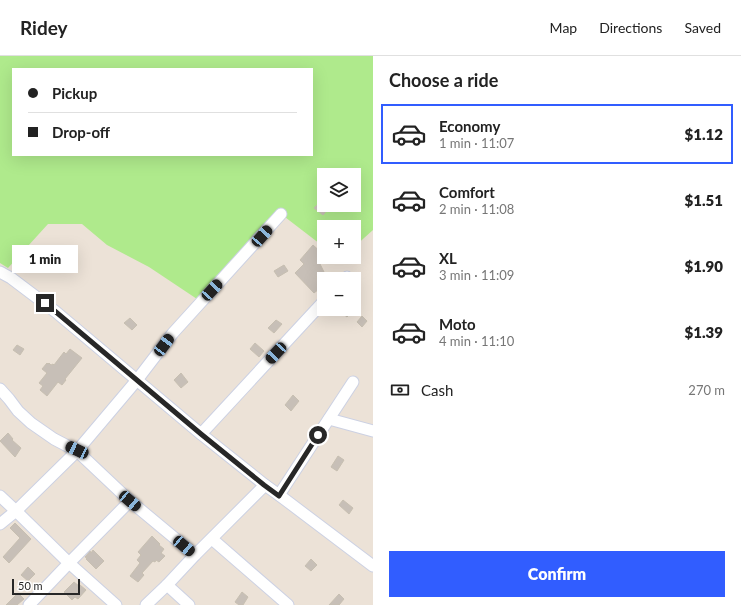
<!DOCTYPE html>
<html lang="en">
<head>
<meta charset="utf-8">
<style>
	:root { --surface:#fff; --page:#f2f2f2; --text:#222; --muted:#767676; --line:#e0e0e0; --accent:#315dff }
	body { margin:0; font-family:Lato,sans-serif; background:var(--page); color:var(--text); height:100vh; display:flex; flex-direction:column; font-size:15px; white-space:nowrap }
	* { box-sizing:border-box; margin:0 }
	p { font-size:13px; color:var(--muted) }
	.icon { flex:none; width:22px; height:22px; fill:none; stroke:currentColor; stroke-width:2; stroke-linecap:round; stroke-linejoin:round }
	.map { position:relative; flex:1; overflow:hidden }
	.drawer { display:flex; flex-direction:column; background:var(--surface); width:368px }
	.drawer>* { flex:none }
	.top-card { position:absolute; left:12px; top:12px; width:301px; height:88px; border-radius:0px; box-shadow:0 4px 16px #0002; display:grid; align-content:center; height:88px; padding:0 16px; background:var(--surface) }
	.tools { position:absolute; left:317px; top:112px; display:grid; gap:8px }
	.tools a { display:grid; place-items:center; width:44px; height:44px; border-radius:0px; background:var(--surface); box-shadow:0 4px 16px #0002; font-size:20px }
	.scale { position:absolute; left:12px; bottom:10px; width:68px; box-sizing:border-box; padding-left:4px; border:2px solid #272727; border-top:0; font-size:11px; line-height:14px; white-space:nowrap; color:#272727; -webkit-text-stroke:3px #fff; paint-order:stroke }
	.end { position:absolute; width:18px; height:18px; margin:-9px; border:5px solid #272727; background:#fff; box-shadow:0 0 0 2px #fff }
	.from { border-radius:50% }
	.bubble { position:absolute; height:28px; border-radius:0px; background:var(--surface); box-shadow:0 4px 16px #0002; font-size:13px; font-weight:800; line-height:28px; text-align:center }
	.car { position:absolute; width:12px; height:24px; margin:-12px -6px; border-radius:5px; box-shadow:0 0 3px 1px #0007; background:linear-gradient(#222 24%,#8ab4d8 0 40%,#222 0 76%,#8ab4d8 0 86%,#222 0) }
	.top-card b { display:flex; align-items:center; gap:14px; height:38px; font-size:15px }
	.top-card b+b { border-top:1px solid var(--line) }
	.top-card i { width:10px; height:10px; background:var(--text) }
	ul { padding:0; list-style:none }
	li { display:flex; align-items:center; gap:12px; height:60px; margin:0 8px 6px; padding:0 8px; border:2px solid transparent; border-radius:0px }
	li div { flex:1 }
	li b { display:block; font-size:15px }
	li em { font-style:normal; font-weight:800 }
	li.on { border-color:var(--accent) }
	li>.icon { width:36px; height:36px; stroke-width:1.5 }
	h2 { padding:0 16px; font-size:18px; line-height:48px }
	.pay { display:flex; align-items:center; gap:10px; height:44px; padding:0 16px; font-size:15px }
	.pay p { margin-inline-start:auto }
	.action { display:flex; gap:8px; margin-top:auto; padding:8px 16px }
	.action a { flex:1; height:46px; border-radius:0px; background:var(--accent); color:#fff; font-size:16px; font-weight:800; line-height:46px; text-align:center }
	header { display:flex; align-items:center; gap:24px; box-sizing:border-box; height:56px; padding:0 20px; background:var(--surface); border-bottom:1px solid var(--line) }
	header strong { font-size:19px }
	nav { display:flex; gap:22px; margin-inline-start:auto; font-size:14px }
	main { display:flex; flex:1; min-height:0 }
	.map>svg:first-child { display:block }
	.green { fill:#afea8c; fill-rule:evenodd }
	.building { fill:#c7bfb7; stroke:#c7bfb1 }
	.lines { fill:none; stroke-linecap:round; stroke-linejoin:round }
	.minor-casing { stroke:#ccd1e3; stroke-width:13 }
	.minor { stroke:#fff; stroke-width:11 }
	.route { stroke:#272727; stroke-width:5 }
</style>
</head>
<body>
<header>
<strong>Ridey</strong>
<nav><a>Map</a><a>Directions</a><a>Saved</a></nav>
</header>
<main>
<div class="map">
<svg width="373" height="549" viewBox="0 0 373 549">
	<rect width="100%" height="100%" fill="#ece2d7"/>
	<!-- green -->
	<path class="green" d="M0,0H373V174L354,191V171H324V191L281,158L200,245L149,211L107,189L82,168H48L8,212L0,207ZM13,13H312V99H13ZM324,119H354V149H324Z"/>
	<!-- building -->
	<g class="building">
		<polygon points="320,146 328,153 323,159 314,152"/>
		<polygon points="313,189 323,198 318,204 324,216 316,221 324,227 324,229 314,237 295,217 304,208 300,204"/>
		<polygon points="284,209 288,215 278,221 274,215"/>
		<polygon points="337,253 354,253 347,261"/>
		<polygon points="362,260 367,265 362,271 357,266"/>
		<polygon points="130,262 137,269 132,274 124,267"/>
		<polygon points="276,264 282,268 274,277 268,272"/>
		<polygon points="255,287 264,295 259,301 250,293"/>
		<polygon points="17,289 24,293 20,299 13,294"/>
		<polygon points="70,293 82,302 65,323 66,324 62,329 58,326 47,340 40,334 43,330 39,327 47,317 42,313 47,307 48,308 49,307 51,309 53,308 54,309 64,296 66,298"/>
		<polygon points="181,317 188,326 181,332 174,324"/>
		<polygon points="293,339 299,345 291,355 285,349"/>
		<polygon points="8,377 13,383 12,384 21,392 15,401 0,385"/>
		<polygon points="338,400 344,404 337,415 331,411"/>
		<polygon points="343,444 353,452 349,458 339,449"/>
		<polygon points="15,467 31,483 9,507 3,501 20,482 10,472"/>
		<polygon points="152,480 160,488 159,489 164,493 161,497 165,500 159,506 156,504 155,506 153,505 142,517 144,519 138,526 130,520 140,507 137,504 141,499 138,496"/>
		<polygon points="93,494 104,505 96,513 86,503 87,502 85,501 90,495 91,497"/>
		<polygon points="311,503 317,509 311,515 305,510"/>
		<polygon points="28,511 35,518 28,525 21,519"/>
		<polygon points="74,526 79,530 80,529 86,534 78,543 75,541 72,544 64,536"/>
		<polygon points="242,536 248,541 243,549 239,549 235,546"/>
		<polygon points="18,537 24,543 17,549 6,549"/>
		<polygon points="339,538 344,543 339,549 329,549"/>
	</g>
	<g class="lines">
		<!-- minor casing -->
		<g class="minor-casing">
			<g id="minor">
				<polyline points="0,216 11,222 56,256 201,378 265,429 279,439 373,510"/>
				<polyline points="345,223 347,221"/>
				<polyline points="0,333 9,343 18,355 31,367 54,383 77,395 130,445 195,499"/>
				<polyline points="329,363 373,375"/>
				<polyline points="201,378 324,245"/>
				<polyline points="279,439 353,326"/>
				<polyline points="0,440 16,455 69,507 116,549"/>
				<polyline points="0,468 16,455 77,395 137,324 173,277 281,158"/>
				<polyline points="212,483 288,549"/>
				<polyline points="167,529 189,549"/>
				<polyline points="29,549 69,507 130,445"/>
				<polyline points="146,549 167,529 195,499 265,429"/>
			</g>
		</g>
		<!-- minor -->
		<use href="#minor" class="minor"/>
	</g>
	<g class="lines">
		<!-- route -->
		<polyline class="route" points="45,247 56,256 201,378 264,429 279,440 318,379"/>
	</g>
</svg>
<div class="tools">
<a><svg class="icon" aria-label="layers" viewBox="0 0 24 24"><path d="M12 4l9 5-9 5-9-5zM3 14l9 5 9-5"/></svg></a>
<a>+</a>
<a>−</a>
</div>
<div class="scale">50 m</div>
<i class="end from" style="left:318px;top:379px"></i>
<i class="end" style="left:45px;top:247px"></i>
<div class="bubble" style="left:12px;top:189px;width:66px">1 min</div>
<i class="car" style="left:262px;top:180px;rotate:42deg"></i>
<i class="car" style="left:212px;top:234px;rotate:43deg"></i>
<i class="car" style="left:164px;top:289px;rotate:37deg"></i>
<i class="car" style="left:276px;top:297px;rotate:223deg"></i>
<i class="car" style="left:77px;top:394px;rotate:295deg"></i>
<i class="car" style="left:130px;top:445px;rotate:130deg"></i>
<i class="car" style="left:184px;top:490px;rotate:130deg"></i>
<div class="top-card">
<b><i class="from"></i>Pickup</b>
<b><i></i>Drop-off</b>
</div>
</div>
<section class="drawer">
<h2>Choose a ride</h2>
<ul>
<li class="on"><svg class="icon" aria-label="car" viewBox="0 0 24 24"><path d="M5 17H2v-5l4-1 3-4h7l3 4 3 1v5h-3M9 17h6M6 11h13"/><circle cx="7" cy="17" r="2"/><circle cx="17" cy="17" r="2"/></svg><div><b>Economy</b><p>1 min · 11:07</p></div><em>$1.12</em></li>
<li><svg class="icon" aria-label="car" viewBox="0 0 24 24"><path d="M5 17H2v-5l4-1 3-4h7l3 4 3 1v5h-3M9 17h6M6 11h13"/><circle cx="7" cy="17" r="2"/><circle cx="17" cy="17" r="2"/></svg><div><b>Comfort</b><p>2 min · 11:08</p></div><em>$1.51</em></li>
<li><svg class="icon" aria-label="car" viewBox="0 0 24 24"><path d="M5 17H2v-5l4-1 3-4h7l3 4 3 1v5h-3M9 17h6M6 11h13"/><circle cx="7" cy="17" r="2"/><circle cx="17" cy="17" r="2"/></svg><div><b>XL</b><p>3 min · 11:09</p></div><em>$1.90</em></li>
<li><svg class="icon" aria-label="car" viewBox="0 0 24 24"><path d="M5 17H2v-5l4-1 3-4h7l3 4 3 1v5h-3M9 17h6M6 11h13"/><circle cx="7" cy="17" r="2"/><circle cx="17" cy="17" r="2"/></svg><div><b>Moto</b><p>4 min · 11:10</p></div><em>$1.39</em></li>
</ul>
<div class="pay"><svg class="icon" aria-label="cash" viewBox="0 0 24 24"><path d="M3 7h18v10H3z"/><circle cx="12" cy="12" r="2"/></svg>Cash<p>270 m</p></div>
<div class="action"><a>Confirm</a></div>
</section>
</main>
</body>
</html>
